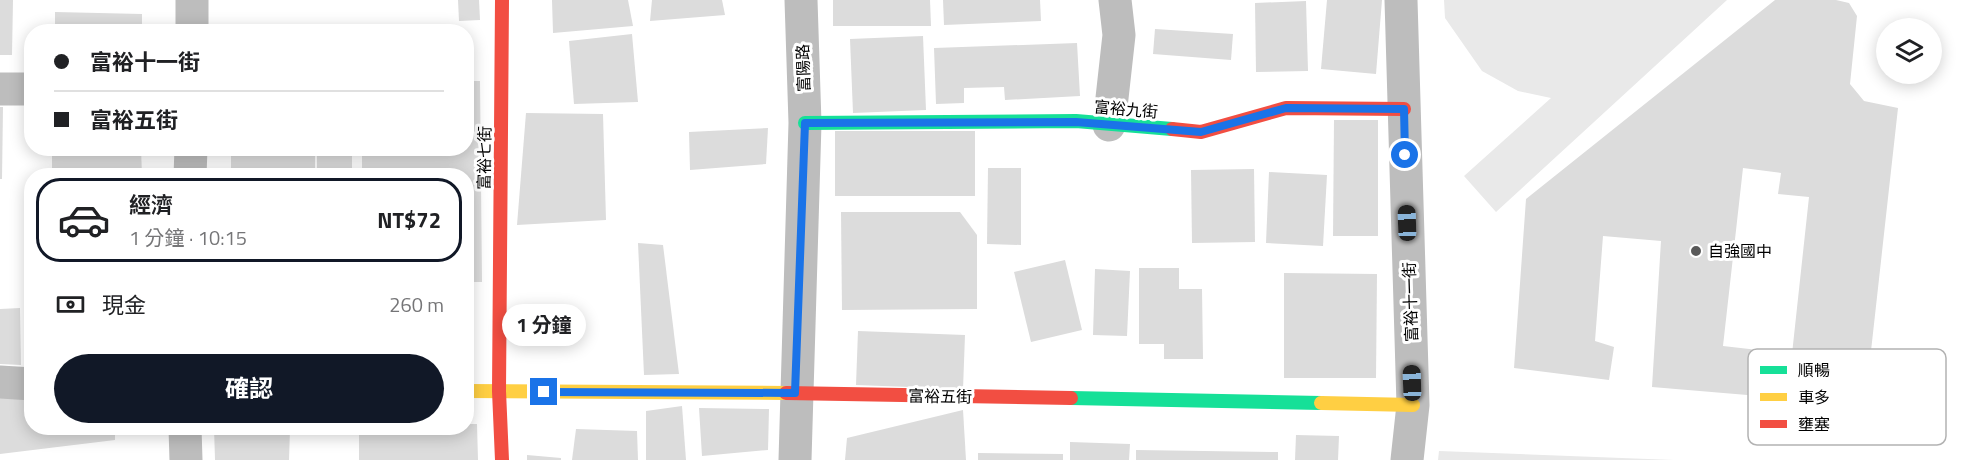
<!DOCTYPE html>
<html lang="zh-TW">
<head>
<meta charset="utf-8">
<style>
	:root { --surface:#fff; --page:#f2f2f2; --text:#202124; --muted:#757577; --line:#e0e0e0; --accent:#111827 }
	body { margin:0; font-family:"Titillium Web","Noto Sans TC",sans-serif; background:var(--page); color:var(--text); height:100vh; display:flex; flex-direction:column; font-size:22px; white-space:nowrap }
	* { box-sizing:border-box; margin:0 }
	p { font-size:20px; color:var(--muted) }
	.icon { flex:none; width:33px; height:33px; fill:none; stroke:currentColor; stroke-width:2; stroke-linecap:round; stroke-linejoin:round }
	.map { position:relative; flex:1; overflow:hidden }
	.details { position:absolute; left:24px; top:168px; width:450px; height:267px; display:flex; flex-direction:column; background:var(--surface); border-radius:24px; box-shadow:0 3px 15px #0003 }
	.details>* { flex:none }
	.guide { position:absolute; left:24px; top:24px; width:450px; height:132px; border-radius:24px; box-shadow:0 3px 15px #0003; display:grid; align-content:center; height:132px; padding:0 30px; background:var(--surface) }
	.controls { position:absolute; left:1876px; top:18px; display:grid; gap:12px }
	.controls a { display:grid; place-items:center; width:66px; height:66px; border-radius:50%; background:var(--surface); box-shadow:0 3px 15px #0003; font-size:30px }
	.end { position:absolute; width:27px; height:27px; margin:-14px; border:8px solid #1a73e8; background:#fff; box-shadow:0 0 0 3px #fff }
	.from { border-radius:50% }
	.bubble { position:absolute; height:42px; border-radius:21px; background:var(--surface); box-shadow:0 3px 15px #0003; font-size:20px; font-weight:700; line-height:42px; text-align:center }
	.car { position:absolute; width:18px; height:36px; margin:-18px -9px; border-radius:8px; box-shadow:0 0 4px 2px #0007; background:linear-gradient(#222 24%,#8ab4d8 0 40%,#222 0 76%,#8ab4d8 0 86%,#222 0) }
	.guide b { display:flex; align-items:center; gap:21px; height:57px; font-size:22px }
	.guide b+b { border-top:2px solid var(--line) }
	.guide i { width:15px; height:15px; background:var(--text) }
	ul { padding:10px 0 0; list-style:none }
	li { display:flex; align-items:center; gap:18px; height:84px; margin:0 12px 9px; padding:0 18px; border:3px solid var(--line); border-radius:24px }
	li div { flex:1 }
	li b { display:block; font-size:22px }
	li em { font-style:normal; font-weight:700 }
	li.current { border-color:var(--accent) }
	li>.icon { width:54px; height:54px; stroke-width:1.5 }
	.pay { display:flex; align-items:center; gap:15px; height:66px; padding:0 30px; font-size:22px }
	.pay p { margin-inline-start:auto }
	.button { display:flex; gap:12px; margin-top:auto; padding:12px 30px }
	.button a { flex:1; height:69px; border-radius:36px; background:var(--accent); color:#fff; font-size:24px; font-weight:700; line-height:69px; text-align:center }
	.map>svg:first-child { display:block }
	.green { fill:#e9e9e9 }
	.building { fill:#dcdcdc; fill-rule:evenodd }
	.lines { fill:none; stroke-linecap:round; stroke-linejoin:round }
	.street { stroke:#bdbdbd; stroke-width:33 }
	.fast { stroke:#16e098; stroke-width:14 }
	.slow { stroke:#ffcf43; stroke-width:14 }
	.jam { stroke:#f24e42; stroke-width:14 }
	.route { stroke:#1a73e8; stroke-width:8 }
	.poi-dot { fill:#595959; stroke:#fff; stroke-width:2 }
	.labels { text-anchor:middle; stroke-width:6; stroke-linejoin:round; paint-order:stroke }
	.street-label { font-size:16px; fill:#000; stroke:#fff }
	.poi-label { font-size:16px; fill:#000; stroke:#fff; text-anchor:start }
	.key { fill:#fff; stroke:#b2b2b2; stroke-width:1.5 }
	.key-label { font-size:16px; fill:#000 }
</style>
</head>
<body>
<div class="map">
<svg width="1961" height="460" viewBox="0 0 1961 460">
	<rect width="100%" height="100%" fill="#fff"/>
	<!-- green -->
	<g class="green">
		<polygon points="1444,0 1727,0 1496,212 1464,176 1551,98 1518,91 1482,71 1445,18"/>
		<polygon points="1439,451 1674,460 1438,460"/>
	</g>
	<!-- building -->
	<g class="building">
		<polygon points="0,0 13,0 12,55 0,55"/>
		<polygon points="458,0 479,0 480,20 459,21"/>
		<polygon points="552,0 628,0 633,26 553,33"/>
		<polygon points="652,0 722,0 725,15 650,21"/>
		<polygon points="833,0 930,0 931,26 833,26"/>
		<polygon points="943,0 1040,0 1041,21 944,25"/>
		<polygon points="1327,0 1382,0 1376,74 1321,69"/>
		<path d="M1775,0H1836L1849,3L1857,16L1850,84L1864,101L1898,108L1865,405L1652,387L1661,241L1603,236L1595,341L1614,347L1609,380L1514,368L1526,199ZM1743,168L1781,173L1778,194L1809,197L1792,354L1723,346Z"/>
		<polygon points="1306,1 1308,71 1256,72 1255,3"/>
		<polygon points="55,12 142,14 142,32 55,32"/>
		<rect x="232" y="24" width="84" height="8"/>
		<rect x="416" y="29" width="30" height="3"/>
		<polygon points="1155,29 1233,34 1231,60 1153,54"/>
		<polygon points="632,34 638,102 574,104 569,41"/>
		<polygon points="923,36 926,110 853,113 850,39"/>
		<polygon points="1077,43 1080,96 1005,100 1004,87 964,88 964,103 936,104 934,48"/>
		<polygon points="466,81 480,81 482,282 466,282 466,176 362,176 362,148 466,148"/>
		<polygon points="0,107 3,107 2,179 0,179"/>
		<polygon points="526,113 603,114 606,220 517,225"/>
		<polygon points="1334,120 1378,120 1378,236 1333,236"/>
		<polygon points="768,128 766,164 690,170 689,132"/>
		<rect x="835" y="131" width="140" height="65"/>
		<polygon points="52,148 141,148 142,176 52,176"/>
		<rect x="231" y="148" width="84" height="28"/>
		<rect x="317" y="148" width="35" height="28"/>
		<polygon points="988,168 1021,168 1021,245 987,244"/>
		<polygon points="1254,169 1255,242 1192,243 1191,170"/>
		<polygon points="1269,172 1327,175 1323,246 1266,243"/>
		<polygon points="841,212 960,212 977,235 977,309 842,310"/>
		<polygon points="638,243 663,245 679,374 644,375"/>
		<polygon points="1065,260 1082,330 1031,342 1014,272"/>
		<polygon points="1139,268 1179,268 1179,289 1202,289 1203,359 1164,359 1164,344 1139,344"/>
		<polygon points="1095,269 1130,271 1127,336 1093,335"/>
		<polygon points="1284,273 1377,274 1376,378 1284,378"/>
		<polygon points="20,308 21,365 0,364 0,309"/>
		<polygon points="858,331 965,335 963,389 856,385"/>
		<polygon points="0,392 32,394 32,428 115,428 115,440 0,454"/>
		<polygon points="682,406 686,460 646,460 646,411"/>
		<polygon points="699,408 769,409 768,450 702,456"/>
		<polygon points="963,410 966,460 845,460 847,438"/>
		<polygon points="466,424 477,424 478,460 359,460 359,429 466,428"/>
		<polygon points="214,428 290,428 289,460 215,460"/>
		<polygon points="576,429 637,431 638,460 572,460"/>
		<polygon points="1296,435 1339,436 1338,460 1295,460"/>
		<polygon points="1070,442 1130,444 1129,460 1070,460"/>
		<polygon points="1136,450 1278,452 1278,460 1136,460"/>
		<polygon points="978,453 1063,454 1063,460 978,460"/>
		<polygon points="527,455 561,458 561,460 527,460"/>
	</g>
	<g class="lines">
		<!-- street -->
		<g class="street">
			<polyline points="192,0 192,32"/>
			<polyline points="1401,0 1413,405 1407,460"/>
			<polyline points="0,89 32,89"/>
			<polyline points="1109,125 1119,35 1115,0"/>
			<polyline points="190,176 191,148"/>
			<polyline points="0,382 32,384"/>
			<polyline points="185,428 186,460"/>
			<polyline points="795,460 805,123 801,0"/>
		</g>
		<!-- fast -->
		<g class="fast">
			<polyline points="805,123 1076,121 1172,129"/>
			<polyline points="1071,398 1321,403"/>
		</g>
		<!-- slow -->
		<g class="slow">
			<polyline points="466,391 786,393"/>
			<polyline points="1321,403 1413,405"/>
		</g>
		<!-- jam -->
		<g class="jam">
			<polyline points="502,0 499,391 502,460"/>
			<polyline points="1172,129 1201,132 1286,108 1404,109"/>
			<polyline points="786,393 1071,398"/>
		</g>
	</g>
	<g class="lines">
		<!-- route -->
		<polyline class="route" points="544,392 795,393 805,123 1076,122 1201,132 1286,108 1404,109 1405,155"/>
	</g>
	<!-- markers -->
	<circle class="poi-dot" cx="1696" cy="251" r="6"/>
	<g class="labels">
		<!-- street labels -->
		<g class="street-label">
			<text transform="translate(803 68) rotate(-92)" y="6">富陽路</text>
			<text transform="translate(1126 109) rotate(5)" y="6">富裕九街</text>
			<text transform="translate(484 158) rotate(-89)" y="6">富裕七街</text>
			<text transform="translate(1410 302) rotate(-92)" y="6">富裕十一街</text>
			<text transform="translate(940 396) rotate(1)" y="6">富裕五街</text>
		</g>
		<!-- poi labels -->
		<g class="poi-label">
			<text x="1708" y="257">自強國中</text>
		</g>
	</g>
	<!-- legend -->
	<rect x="1748" y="349" width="198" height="96" rx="9" class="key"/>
	<rect x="1760" y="366" width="27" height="8" fill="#16e098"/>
	<rect x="1760" y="393" width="27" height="8" fill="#ffcf43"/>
	<rect x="1760" y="420" width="27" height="8" fill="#f24e42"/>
	<g class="key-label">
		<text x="1798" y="376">順暢</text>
		<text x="1798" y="403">車多</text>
		<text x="1798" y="430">壅塞</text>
	</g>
</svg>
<div class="controls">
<a><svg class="icon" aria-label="layers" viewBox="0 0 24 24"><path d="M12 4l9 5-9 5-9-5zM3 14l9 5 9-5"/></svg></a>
</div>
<i class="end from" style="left:1405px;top:155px"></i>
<i class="end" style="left:544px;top:392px"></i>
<div class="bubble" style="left:502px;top:304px;width:84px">1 分鐘</div>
<i class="car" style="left:1407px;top:223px;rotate:358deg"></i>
<i class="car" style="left:1412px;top:383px;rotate:358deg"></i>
<div class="guide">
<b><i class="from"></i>富裕十一街</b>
<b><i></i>富裕五街</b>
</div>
<section class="details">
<ul>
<li class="current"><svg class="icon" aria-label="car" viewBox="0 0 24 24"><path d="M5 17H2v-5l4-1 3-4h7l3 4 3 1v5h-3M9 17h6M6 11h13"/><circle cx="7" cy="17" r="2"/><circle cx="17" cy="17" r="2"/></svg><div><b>經濟</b><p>1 分鐘 · 10:15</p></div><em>NT$72</em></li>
</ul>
<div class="pay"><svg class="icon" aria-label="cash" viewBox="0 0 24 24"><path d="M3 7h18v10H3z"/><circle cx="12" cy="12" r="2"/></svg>現金<p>260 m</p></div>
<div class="button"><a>確認</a></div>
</section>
</div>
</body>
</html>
